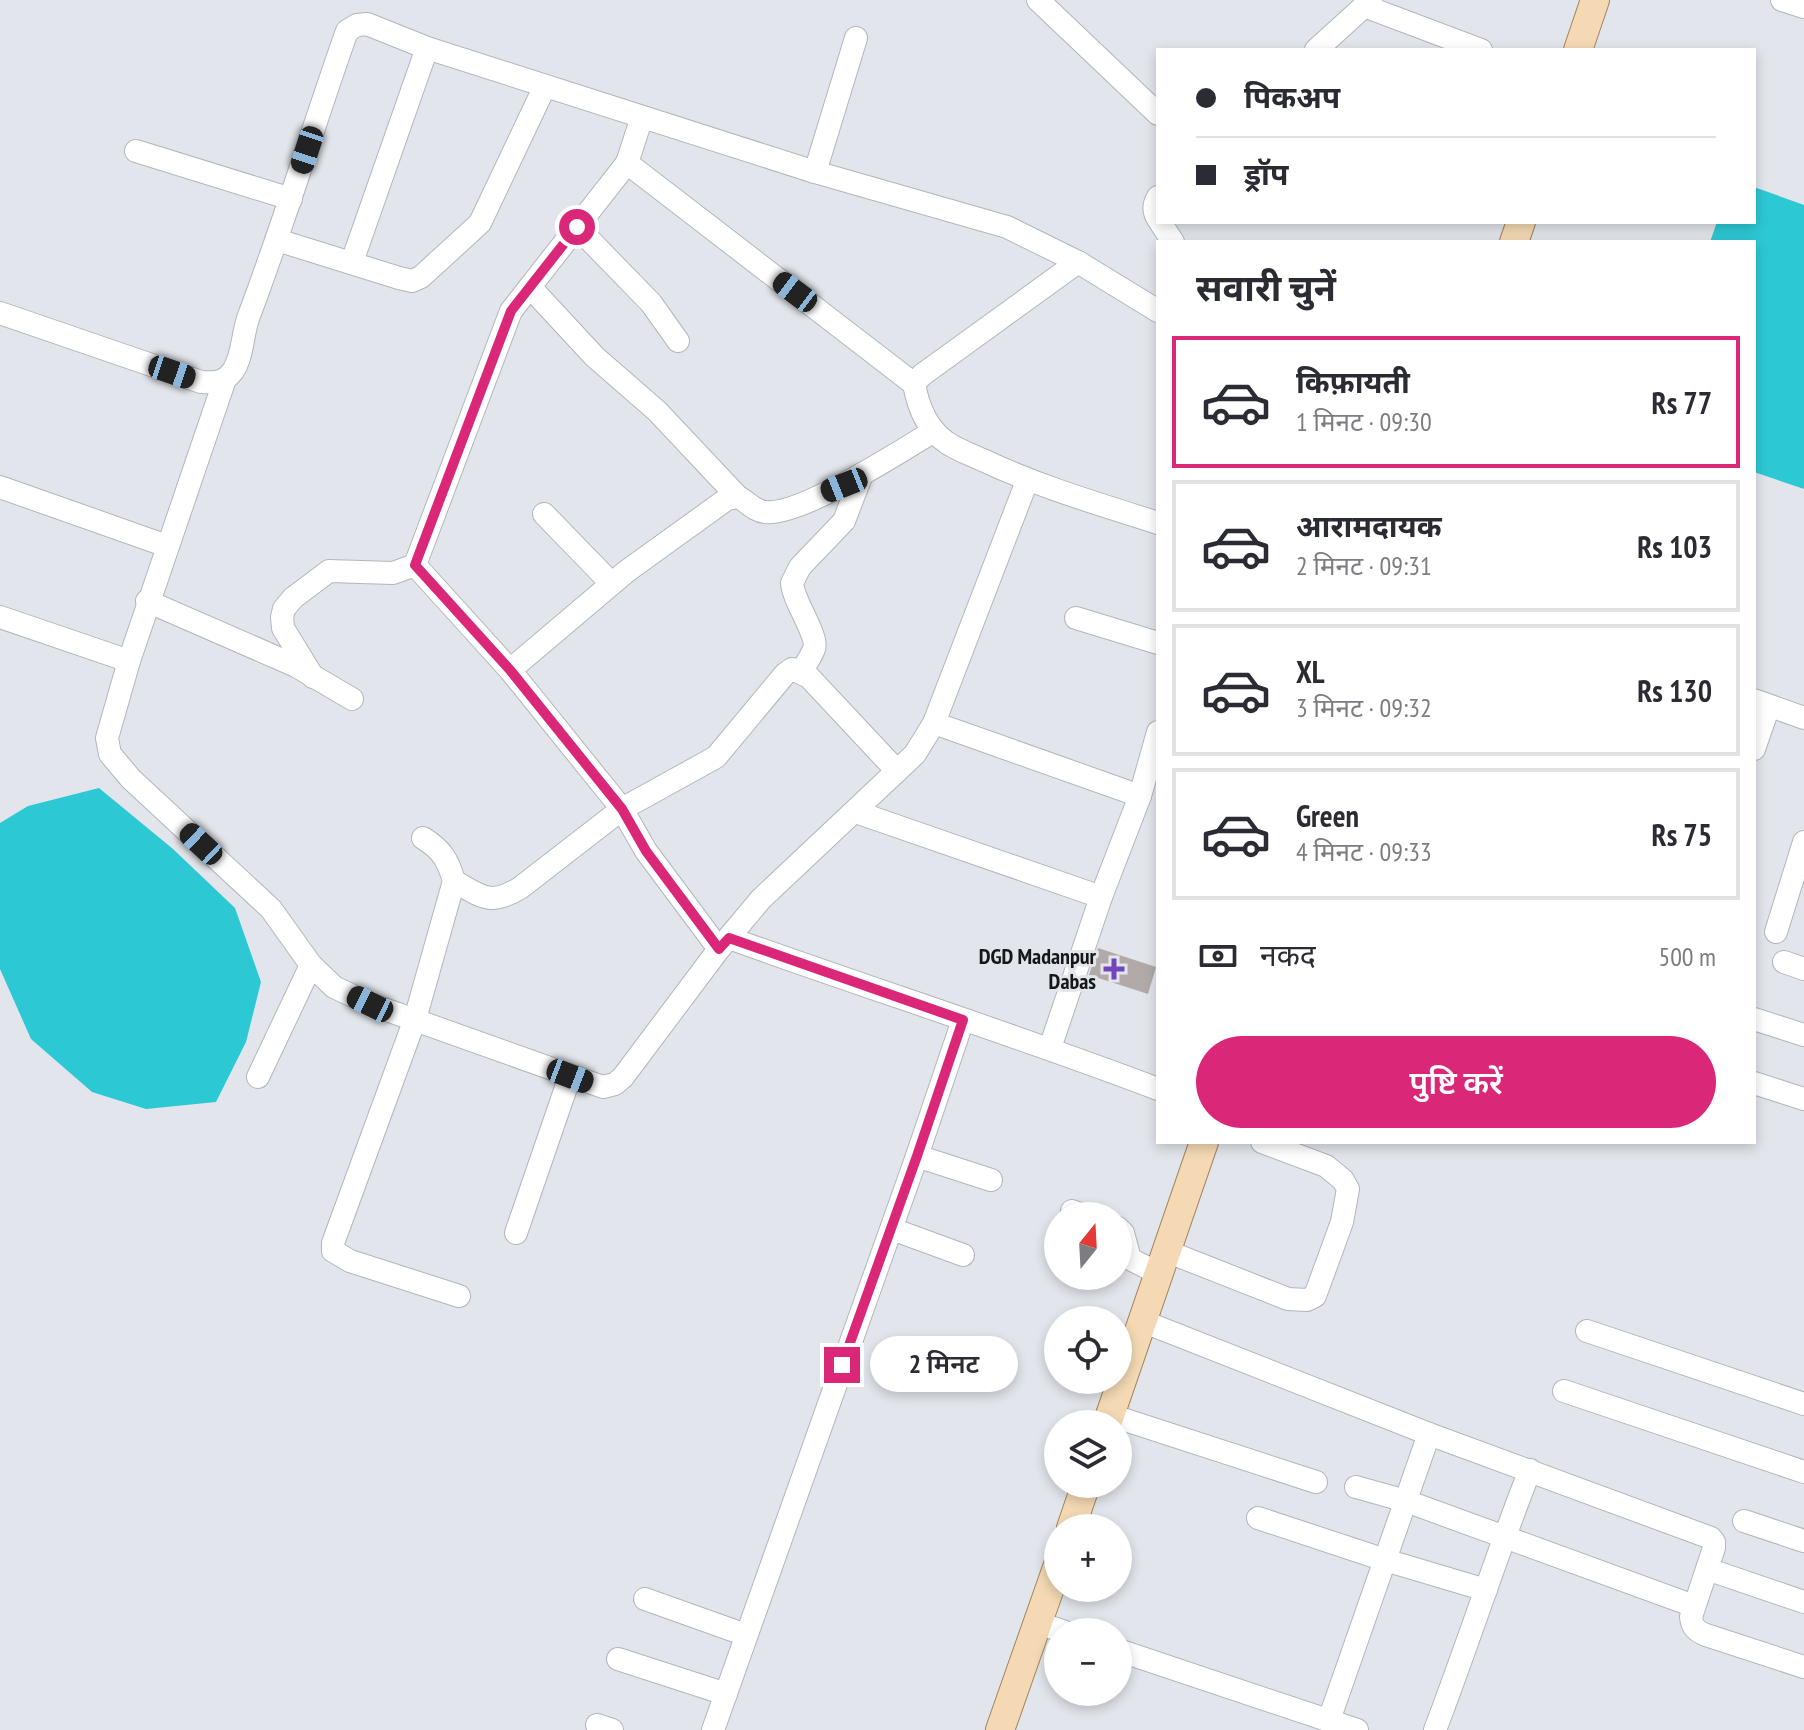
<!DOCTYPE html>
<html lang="hi">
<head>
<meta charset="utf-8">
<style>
	:root { --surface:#fff; --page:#f2f2f3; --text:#2b2b33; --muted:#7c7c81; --line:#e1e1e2; --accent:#db2777 }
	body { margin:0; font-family:"PT Sans Narrow","Noto Sans Devanagari",sans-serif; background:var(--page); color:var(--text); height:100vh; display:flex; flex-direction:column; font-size:30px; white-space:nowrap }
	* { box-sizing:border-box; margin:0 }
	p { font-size:26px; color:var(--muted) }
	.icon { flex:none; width:44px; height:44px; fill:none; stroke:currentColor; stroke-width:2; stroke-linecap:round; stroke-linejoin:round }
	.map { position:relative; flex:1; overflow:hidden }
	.details { position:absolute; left:1156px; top:240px; width:600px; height:904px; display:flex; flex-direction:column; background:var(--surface); border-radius:0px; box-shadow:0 4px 12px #0003 }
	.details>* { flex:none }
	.hud { position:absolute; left:1156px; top:48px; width:600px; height:176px; border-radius:0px; box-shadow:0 4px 12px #0003; display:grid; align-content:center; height:176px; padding:0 40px; background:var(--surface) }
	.needle { width:52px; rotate:18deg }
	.buttons { position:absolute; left:1044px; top:1202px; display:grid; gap:16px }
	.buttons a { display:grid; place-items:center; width:88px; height:88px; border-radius:50%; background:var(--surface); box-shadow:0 4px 12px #0003; font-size:40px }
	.end { position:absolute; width:36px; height:36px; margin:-18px; border:10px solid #db2777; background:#fff; box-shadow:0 0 0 4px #fff }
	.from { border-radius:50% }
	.bubble { position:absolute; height:56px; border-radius:28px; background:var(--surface); box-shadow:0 4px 12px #0003; font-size:26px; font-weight:600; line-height:56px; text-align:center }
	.car { position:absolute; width:24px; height:48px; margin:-24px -12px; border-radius:10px; box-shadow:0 0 6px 2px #0007; background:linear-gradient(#222 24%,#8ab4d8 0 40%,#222 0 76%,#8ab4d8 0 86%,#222 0) }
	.hud b { display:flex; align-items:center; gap:28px; height:76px; font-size:30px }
	.hud b+b { border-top:2px solid var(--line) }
	.hud i { width:20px; height:20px; background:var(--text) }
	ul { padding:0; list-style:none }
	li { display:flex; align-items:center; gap:24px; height:132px; margin:0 16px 12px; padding:0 24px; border:4px solid var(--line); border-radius:0px }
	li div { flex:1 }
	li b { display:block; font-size:30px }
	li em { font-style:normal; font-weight:600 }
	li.current { border-color:var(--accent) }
	li>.icon { width:72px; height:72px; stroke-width:1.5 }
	h2 { padding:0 40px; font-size:36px; line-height:96px }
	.pay { display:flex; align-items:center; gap:20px; height:88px; padding:0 40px; font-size:30px }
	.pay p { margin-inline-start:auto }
	.cta { display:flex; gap:16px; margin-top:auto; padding:16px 40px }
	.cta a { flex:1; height:92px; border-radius:48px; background:var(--accent); color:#fff; font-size:32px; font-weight:600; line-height:92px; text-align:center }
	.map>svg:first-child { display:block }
	.water { fill:#2cc8d4 }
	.building { fill:#b1aaa8 }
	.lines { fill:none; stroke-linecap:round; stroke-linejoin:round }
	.minor-casing { stroke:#b2b6bc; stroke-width:24 }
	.major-casing { stroke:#a1855d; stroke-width:30 }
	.minor { stroke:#fff; stroke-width:22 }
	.major { stroke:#f4d9b4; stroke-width:28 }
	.route { stroke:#db2777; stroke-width:10 }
	.poi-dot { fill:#7345bd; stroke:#e2e5eb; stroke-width:3 }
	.labels { text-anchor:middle; stroke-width:6; stroke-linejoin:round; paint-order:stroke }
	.poi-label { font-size:22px; font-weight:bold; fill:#161719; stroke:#e2e5eb; text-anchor:end }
</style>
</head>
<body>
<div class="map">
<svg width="1804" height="1730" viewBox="0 0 1804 1730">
	<rect width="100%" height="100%" fill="#e2e5eb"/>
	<!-- water -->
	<g class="water">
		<polygon points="1754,187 1804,205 1804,489 1754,472 1754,242 1710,242 1717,222 1754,222"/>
		<polygon points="99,788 173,849 235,908 261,982 246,1042 216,1102 146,1109 92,1092 31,1039 0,969 0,823 28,806"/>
	</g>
	<!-- building -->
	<polygon class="building" points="1098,948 1156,967 1148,994 1089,975"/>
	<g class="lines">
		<!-- minor casing -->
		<g class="minor-casing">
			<g id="minor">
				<polyline points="1038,0 1158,114"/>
				<polyline points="1782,0 1804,7"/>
				<polyline points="1364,6 1481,50"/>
				<polyline points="1316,50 1371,0"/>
				<polyline points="642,117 627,163 914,384"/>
				<polyline points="136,151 291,199"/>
				<polyline points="815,172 856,38"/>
				<path d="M1158,197C1153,205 1153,211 1158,219"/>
				<polyline points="1160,222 1173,242"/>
				<polyline points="577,227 651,303 678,341"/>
				<polyline points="277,240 399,278 412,281 421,277 480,223 545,86"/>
				<polyline points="352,262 427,48"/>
				<path d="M1078,262L922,375L914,384C918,406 927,429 946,442C957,450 972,455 985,461C1040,487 1099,504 1158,523"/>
				<polyline points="530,287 595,357 657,411 738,497"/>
				<path d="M0,313L201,382C214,383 224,383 233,371C244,354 242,331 250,313C285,220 314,124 347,31L357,25L367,24L427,48L815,172L1007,227L1078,262L1158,311"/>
				<polyline points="225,379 129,661 107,738 110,754 131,779 271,909 311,965 334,987 370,1004 603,1087 615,1084 623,1077 719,949 761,899 915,754 934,723 1027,481"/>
				<polyline points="0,487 167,546"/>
				<polyline points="544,514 611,583"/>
				<polyline points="415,565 510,670 622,809 646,851 719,949"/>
				<polyline points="147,601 296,666 352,699"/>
				<polyline points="0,617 129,661"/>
				<polyline points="1076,618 1158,643"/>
				<path d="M510,670L627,571L727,499L738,497C747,501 754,511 765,512C799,517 901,451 934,431"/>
				<path d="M801,672C805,665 811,657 814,649C819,636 793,601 792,583L800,567L844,521L862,474"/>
				<polyline points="313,677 283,628 282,617 284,609 293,598 329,571 393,573 415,565 511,311 627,163"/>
				<polyline points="1754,700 1804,718"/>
				<polyline points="934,723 1140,796"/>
				<polyline points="1754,749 1769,706"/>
				<polyline points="856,812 1101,897"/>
				<path d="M423,838C442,850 448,860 454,881L415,1019L333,1243V1251L350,1261L459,1296"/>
				<path d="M454,881C482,897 490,906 520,888L622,809L716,757L785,674L792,669L809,677L897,771"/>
				<polyline points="1776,932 1804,842"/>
				<path d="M729,938C871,989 1016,1035 1158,1089"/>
				<polyline points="1784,962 1804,969"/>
				<polyline points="1754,1019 1804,1035"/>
				<polyline points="1050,1048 1101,897 1140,796 1158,732"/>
				<polyline points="258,1077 311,965"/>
				<polyline points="1754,1083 1804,1099"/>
				<polyline points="917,1156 991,1180"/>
				<polyline points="1072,1211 1086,1216"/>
				<polyline points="1118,1228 1123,1233 1130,1259 1158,1273"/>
				<polyline points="892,1229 963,1255"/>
				<polyline points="516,1233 570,1076"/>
				<polyline points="1166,1251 1288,1299 1307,1300 1315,1296 1342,1222 1348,1189 1343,1180 1326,1166 1262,1142"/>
				<path d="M1142,1321L1429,1434L1711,1538L1714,1542V1548L1691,1617C1692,1627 1696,1631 1706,1635L1804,1667"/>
				<polyline points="1587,1331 1804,1404"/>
				<polyline points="1564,1391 1804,1472"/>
				<polyline points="1110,1415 1316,1482"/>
				<polyline points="1356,1487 1406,1501 1694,1606"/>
				<polyline points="1258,1518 1385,1560 1486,1590"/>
				<polyline points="1744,1521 1804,1541"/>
				<polyline points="1707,1569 1804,1602"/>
				<polyline points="645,1599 746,1635"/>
				<polyline points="1038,1623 1065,1632"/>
				<polyline points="1118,1650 1357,1730"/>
				<polyline points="618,1659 726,1694"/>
				<polyline points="1329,1720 1429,1434"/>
				<polyline points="597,1725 612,1730"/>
				<polyline points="713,1730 917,1156 963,1020"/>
				<path d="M1435,1730C1468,1644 1496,1556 1530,1470"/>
			</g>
		</g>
		<!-- major casing -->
		<g class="major-casing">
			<g id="major">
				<polyline points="1578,50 1595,0"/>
				<polyline points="1514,242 1521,222"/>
				<polyline points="1107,1424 1204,1142"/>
				<polyline points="1071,1528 1086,1484"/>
				<polyline points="1000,1730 1058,1565"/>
			</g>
		</g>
		<!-- minor -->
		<use href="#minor" class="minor"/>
		<!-- major -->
		<use href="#major" class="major"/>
	</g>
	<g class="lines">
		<!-- route -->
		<polyline class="route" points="577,227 511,311 415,565 510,670 622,809 646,851 719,949 729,938 963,1020 917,1156 842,1365"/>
	</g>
	<!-- markers -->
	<path class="poi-dot" d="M1110 957h8v8h8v8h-8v8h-8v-8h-8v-8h8z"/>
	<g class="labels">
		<!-- poi labels -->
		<g class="poi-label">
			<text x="1096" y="964">DGD Madanpur<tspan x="1096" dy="25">Dabas</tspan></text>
		</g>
	</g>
</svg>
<div class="buttons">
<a><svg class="needle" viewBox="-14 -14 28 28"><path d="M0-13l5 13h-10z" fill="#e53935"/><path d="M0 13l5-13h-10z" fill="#7c7c81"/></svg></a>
<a><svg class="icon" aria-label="locate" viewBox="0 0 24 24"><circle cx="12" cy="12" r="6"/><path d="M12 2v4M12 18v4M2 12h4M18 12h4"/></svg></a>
<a><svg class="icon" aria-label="layers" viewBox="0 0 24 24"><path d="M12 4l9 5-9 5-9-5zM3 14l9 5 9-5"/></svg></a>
<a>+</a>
<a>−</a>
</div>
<i class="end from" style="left:577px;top:227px"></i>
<i class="end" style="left:842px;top:1365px"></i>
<div class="bubble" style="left:870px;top:1336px;width:148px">2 मिनट</div>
<i class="car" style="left:307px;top:150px;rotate:198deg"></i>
<i class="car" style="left:795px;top:292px;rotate:307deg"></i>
<i class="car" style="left:172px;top:372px;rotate:109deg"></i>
<i class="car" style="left:844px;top:485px;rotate:248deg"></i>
<i class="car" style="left:201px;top:844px;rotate:313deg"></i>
<i class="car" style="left:370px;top:1004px;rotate:296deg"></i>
<i class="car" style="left:570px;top:1076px;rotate:111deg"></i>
<div class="hud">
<b><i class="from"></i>पिकअप</b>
<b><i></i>ड्रॉप</b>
</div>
<section class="details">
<h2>सवारी चुनें</h2>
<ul>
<li class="current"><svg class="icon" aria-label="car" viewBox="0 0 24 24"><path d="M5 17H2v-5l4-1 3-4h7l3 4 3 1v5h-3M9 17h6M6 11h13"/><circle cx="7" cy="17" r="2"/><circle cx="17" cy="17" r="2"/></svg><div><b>किफ़ायती</b><p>1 मिनट · 09:30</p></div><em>Rs 77</em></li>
<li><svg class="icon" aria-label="car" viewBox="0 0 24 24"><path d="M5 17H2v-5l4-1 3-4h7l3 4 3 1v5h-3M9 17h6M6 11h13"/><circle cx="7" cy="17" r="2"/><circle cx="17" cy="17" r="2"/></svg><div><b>आरामदायक</b><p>2 मिनट · 09:31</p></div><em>Rs 103</em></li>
<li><svg class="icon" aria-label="car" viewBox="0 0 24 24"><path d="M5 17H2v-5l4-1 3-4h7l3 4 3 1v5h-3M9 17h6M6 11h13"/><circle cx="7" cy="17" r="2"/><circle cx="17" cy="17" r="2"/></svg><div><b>XL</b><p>3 मिनट · 09:32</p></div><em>Rs 130</em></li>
<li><svg class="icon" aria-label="car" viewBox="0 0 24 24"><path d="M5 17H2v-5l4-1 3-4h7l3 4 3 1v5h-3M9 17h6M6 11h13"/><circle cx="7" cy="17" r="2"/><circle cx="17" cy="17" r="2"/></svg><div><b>Green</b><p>4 मिनट · 09:33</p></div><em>Rs 75</em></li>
</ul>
<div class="pay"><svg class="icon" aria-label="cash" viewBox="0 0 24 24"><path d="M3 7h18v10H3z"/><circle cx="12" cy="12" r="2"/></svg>नकद<p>500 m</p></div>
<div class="cta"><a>पुष्टि करें</a></div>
</section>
</div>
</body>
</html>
